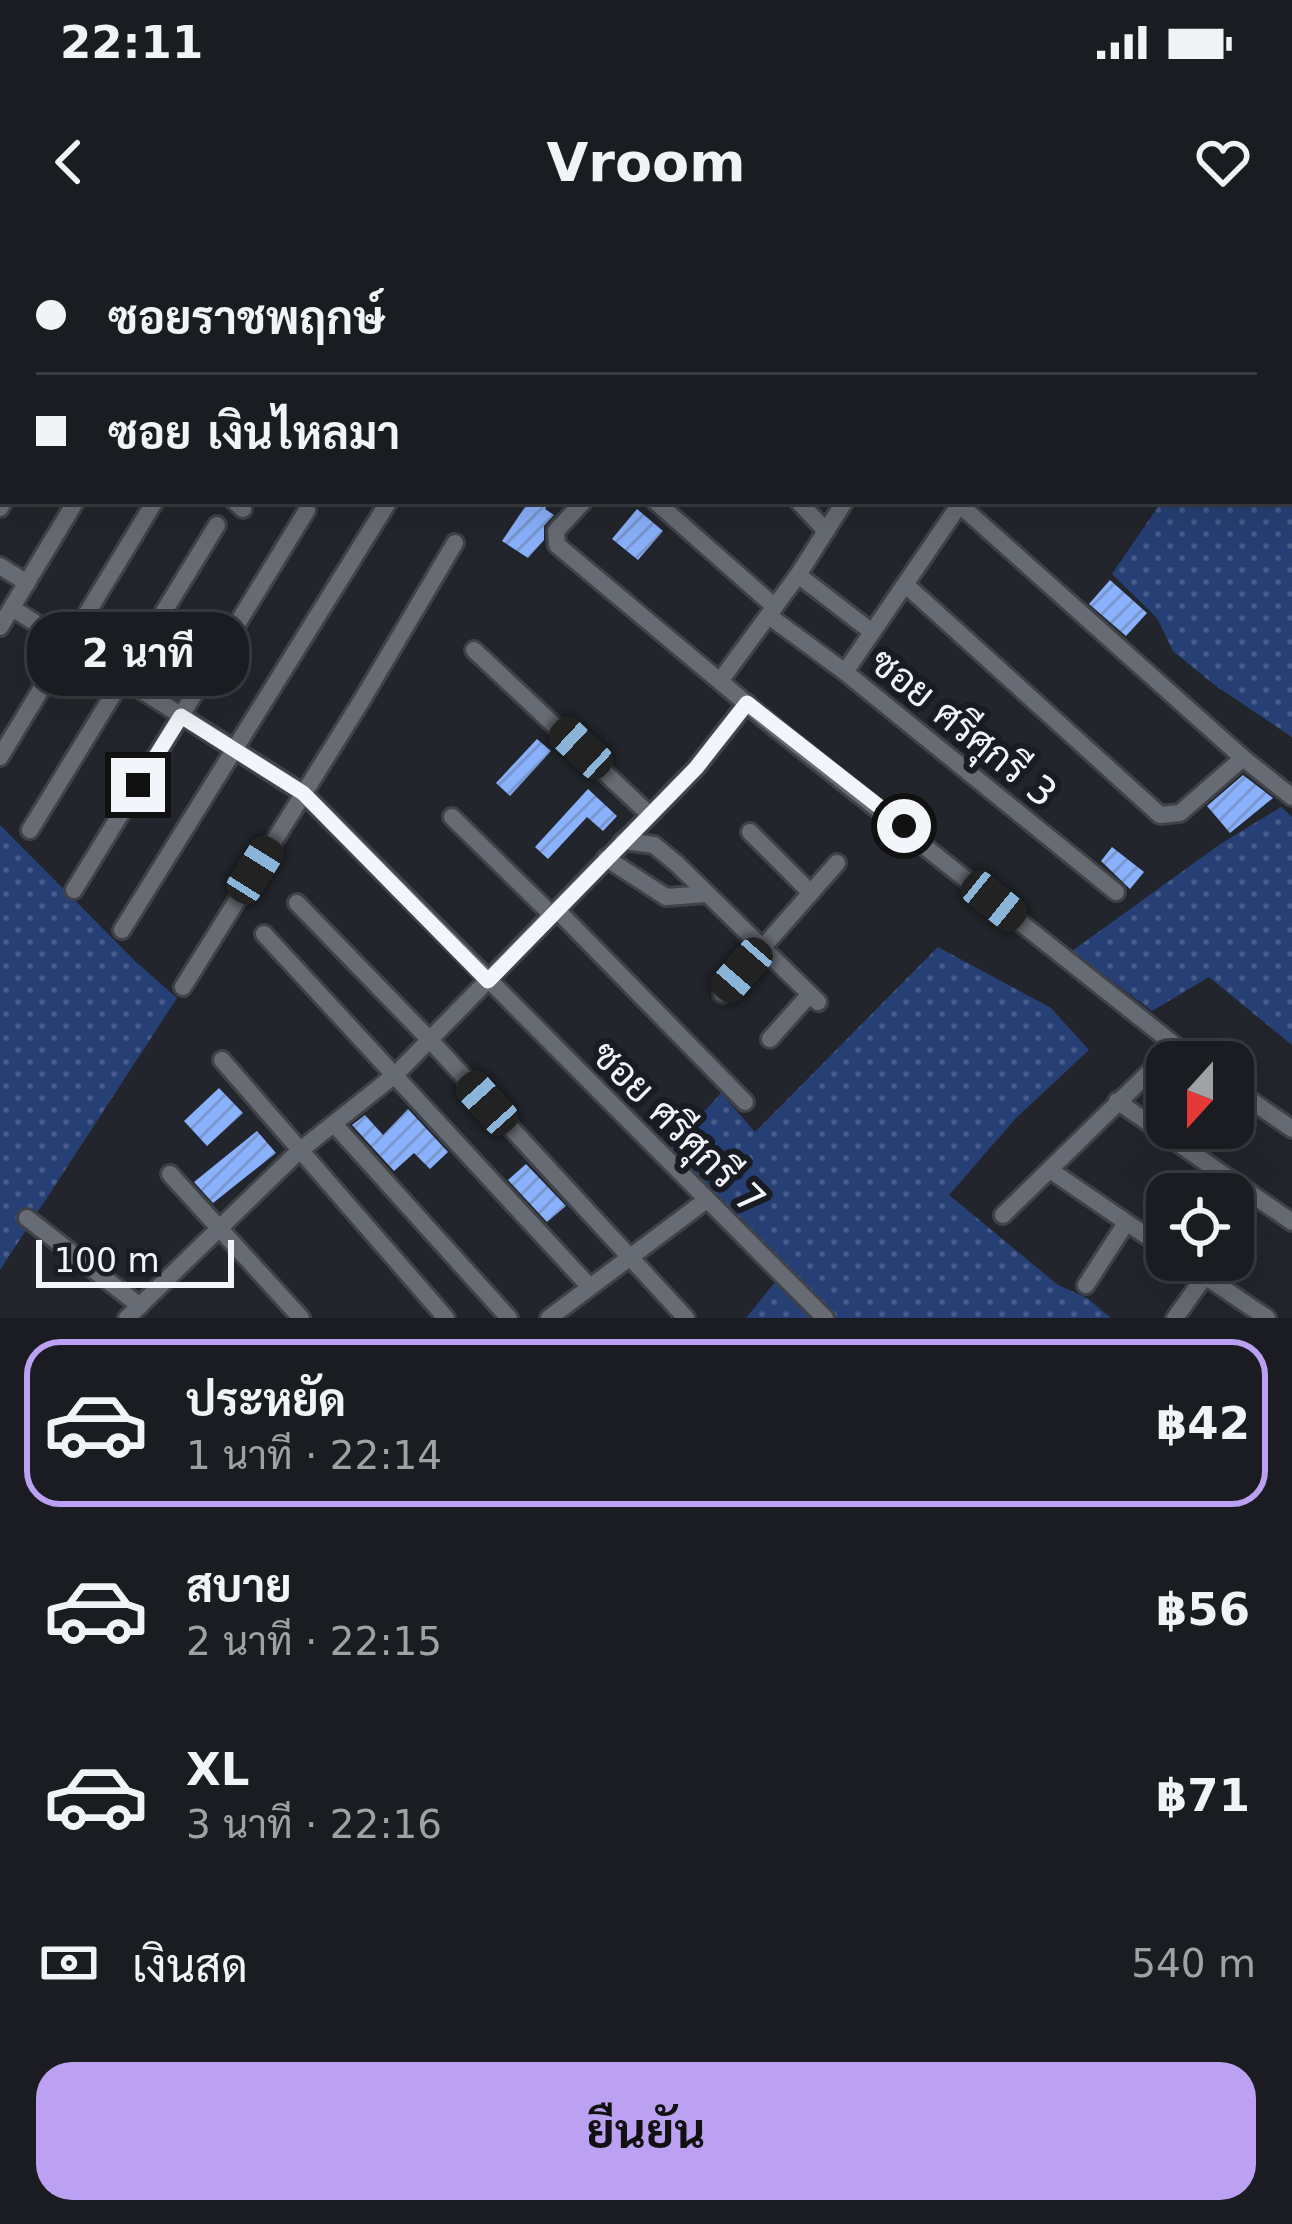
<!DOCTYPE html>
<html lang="th">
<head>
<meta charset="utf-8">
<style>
	:root { --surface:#1a1c21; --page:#27292e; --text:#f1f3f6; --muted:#9fa1a5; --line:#383a3f; --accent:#bca0f2 }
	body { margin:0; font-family:"DejaVu Sans",Sarabun,sans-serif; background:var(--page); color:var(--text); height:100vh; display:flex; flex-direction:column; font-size:45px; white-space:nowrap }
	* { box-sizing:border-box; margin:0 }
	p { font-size:39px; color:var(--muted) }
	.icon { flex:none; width:66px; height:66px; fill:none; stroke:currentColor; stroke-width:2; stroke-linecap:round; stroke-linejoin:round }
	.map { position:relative; height:1078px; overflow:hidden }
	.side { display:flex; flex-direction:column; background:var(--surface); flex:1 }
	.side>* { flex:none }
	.guide { position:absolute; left:0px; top:0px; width:1293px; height:264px; box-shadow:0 12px 48px #0002,0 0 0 3px var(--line); display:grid; align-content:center; height:264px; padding:0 36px; background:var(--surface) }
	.needle { width:78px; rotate:201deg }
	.tools { position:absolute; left:1146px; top:801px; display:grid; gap:24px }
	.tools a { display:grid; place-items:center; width:108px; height:108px; border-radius:24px; background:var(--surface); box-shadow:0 12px 48px #0002,0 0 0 3px var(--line); font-size:60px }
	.scale { position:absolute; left:36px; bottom:30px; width:198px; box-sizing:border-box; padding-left:12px; border:6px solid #f2f5f9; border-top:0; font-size:33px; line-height:42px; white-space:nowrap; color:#f2f5f9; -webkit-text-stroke:9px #191c23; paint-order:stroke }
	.end { position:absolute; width:54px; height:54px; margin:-27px; border:15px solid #f2f5f9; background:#111; box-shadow:0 0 0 6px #111 }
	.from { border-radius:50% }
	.bubble { position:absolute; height:84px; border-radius:36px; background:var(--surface); box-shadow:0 12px 48px #0002,0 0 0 3px var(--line); font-size:39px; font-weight:700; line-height:84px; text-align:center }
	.car { position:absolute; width:36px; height:72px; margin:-36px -18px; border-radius:15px; box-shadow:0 0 9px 3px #0007; background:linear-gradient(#222 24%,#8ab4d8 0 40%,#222 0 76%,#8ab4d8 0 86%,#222 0) }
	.guide b { display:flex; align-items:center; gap:42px; height:114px; font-size:45px }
	.guide b+b { border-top:3px solid var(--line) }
	.guide i { width:30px; height:30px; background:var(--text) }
	ul { padding:21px 0 0; list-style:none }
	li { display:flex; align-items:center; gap:36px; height:168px; margin:0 24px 18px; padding:0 12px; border:6px solid transparent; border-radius:36px }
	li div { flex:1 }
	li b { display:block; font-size:45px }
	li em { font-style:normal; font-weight:700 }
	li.current { border-color:var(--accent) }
	li>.icon { width:108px; height:108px; stroke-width:1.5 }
	.pay { display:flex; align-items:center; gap:30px; height:132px; padding:0 36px; font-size:45px }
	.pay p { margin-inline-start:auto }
	.action { display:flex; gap:24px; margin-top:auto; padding:24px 36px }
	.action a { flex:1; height:138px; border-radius:36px; background:var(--accent); color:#111; font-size:48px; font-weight:700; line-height:138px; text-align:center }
	.status { display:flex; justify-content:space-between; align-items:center; height:84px; padding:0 60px; background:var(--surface); direction:ltr }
	.status svg { height:33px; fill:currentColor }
	header { display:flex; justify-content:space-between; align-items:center; height:156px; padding:0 36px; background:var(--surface); font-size:54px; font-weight:700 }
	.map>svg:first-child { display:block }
	.grass { fill:url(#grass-dots) }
	.building { fill:url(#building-hatch) }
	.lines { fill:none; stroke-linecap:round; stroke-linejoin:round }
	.minor-casing { stroke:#3f4247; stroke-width:22 }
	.major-casing { stroke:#3f4247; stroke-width:27 }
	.minor { stroke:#676b73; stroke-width:16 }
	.major { stroke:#5c76ad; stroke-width:21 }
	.route { stroke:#f2f5f9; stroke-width:15 }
	.labels { text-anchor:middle; stroke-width:12; stroke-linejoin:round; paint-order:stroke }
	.street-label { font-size:39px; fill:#f2f5f9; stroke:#191c23 }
</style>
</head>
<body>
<div class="status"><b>22:11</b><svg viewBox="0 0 49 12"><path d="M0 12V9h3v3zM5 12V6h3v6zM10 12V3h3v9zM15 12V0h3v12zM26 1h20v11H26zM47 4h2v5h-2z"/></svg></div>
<header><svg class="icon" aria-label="back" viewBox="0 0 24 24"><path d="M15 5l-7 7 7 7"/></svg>Vroom<svg class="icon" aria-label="heart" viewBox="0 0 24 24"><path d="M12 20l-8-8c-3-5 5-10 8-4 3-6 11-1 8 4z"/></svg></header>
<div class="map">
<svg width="1292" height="1078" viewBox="0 0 1292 1078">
	<defs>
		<pattern id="grass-dots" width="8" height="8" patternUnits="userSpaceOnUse" patternTransform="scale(3)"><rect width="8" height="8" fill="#263f74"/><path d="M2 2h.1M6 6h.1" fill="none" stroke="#465b89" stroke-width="1.8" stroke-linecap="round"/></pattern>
		<pattern id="building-hatch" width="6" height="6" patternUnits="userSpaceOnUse" patternTransform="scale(3)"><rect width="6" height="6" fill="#8ab1fc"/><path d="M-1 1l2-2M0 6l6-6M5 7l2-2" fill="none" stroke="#7a97d0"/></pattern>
	</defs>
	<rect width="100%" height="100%" fill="#22262c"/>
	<!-- grass -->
	<g class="grass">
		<polygon points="1290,248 1292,248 1292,497 1216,446 1173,411 1157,378 1112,334 1162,261 1290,261"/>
		<polygon points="1281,567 1292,577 1292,805 1209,737 1152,771 1072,711 1219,605"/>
		<polygon points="0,585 136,722 177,758 0,1030"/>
		<polygon points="938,707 1051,768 1089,810 1016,878 949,955 1058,1045 1087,1058 1111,1078 746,1078 785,1030 667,912 721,853 755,892"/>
	</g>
	<!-- building -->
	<g class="building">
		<polygon points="529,261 550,261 545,269 554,275 544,286 544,300 528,318 502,301"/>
		<polygon points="637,269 663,291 638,320 612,299"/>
		<polygon points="1110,340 1147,373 1126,396 1089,364"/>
		<polygon points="537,499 551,511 510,556 496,543"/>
		<polygon points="1243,535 1273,558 1230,593 1207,566"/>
		<polygon points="588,549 617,576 603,591 587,577 548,619 535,607"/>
		<polygon points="1112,607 1144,632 1130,649 1101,621"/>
		<polygon points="219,848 243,873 207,906 184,881"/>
		<polygon points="408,869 448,912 430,929 414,913 394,931 352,885 365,875 383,895"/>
		<polygon points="257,891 276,913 213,963 194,942"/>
		<polygon points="526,924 566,966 547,982 508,940"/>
	</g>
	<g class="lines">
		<!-- minor casing -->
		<g class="minor-casing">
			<g id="minor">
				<polyline points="860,0 861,3"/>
				<polyline points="625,3 626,0"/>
				<polyline points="1008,3 1010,0"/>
				<polyline points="1166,3 1168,0"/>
				<polyline points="1287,3 1289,0"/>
				<polyline points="0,145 3,147"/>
				<polyline points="0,193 3,188"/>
				<polyline points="234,261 243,269"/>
				<polyline points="584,261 556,291 557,305 778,490 1196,822"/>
				<polyline points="655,261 775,367"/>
				<polyline points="798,261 826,291"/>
				<polyline points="960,265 1243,518 1292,557"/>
				<polyline points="0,268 4,261"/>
				<polyline points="0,326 27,343"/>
				<polyline points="798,335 872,392"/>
				<polyline points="906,345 1160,575 1180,573 1243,518"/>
				<polyline points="12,368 303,553 825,1078"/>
				<polyline points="769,376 845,432 1116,652"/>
				<polyline points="0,387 76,261"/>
				<polyline points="474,410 650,575"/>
				<polyline points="845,432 962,261"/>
				<polyline points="720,441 798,335 845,261"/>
				<polyline points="0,517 155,261"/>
				<polyline points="452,577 552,675"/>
				<polyline points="30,590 217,285"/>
				<polyline points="750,592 811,653"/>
				<polyline points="623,601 654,605 677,624 818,762"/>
				<polyline points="606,618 666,657 707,654"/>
				<polyline points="74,650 307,270"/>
				<polyline points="297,663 430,800 686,1078"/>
				<polyline points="557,670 745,862"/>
				<polyline points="122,690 389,261"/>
				<polyline points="264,694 589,1046"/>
				<polyline points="183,747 362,460 455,303"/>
				<polyline points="722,754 837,623"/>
				<polyline points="770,799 810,754"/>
				<polyline points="222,820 446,1078"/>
				<polyline points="1233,848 1292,889"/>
				<polyline points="1117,861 1292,982"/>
				<polyline points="334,884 509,1078"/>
				<polyline points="1050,930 1167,1010"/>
				<polyline points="170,934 301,1078"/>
				<polyline points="1003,975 1175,807"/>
				<polyline points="27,978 140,1066"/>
				<polyline points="1181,1020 1267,1078"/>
				<polyline points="1086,1045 1126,983"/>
				<polyline points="127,1078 298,912 396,834 696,528 747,463"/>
				<polyline points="549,1078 705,961"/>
				<polyline points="1175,1078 1205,1036"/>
			</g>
		</g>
		<!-- major casing -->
		<g class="major-casing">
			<g id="major">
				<polyline points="405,0 423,3"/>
				<polyline points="524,0 536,3"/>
				<polyline points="0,2 13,0"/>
				<polyline points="1290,204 1292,205"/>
				<polyline points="1290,233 1292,233"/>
			</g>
		</g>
		<!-- minor -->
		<use href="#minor" class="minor"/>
		<!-- major -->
		<use href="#major" class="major"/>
	</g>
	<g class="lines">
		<!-- route -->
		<polyline class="route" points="138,545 181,476 303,553 488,741 696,528 747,463 904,586"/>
	</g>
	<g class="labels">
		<!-- street labels -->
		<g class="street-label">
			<text transform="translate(964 487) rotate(39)" y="14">ซอย ศรีศุกรี 3</text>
			<text transform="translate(679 887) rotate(45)" y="14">ซอย ศรีศุกรี 7</text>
		</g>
	</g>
</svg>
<div class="tools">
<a><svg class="needle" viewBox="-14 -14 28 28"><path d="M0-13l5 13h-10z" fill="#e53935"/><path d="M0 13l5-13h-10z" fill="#9fa1a5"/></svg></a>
<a><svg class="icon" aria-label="locate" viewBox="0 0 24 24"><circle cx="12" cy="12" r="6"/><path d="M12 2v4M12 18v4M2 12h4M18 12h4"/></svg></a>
</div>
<div class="scale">100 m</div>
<i class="end from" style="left:904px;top:586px"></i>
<i class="end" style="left:138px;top:545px"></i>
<div class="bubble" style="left:27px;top:372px;width:222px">2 นาที</div>
<i class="car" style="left:581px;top:508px;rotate:313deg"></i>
<i class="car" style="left:255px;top:630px;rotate:32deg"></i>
<i class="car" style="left:994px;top:661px;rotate:129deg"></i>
<i class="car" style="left:742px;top:730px;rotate:221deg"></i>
<i class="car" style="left:487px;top:863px;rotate:318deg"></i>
<div class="guide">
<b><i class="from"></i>ซอยราชพฤกษ์</b>
<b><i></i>ซอย เงินไหลมา</b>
</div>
</div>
<section class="side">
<ul>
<li class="current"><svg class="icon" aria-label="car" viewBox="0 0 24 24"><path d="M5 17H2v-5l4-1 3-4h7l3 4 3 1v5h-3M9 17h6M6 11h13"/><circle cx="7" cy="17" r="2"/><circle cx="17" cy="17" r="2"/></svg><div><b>ประหยัด</b><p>1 นาที · 22:14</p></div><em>฿42</em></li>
<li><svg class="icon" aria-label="car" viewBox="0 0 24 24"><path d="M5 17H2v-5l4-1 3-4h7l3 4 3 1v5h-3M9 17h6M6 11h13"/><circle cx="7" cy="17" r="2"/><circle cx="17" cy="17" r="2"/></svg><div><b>สบาย</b><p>2 นาที · 22:15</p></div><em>฿56</em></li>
<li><svg class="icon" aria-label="car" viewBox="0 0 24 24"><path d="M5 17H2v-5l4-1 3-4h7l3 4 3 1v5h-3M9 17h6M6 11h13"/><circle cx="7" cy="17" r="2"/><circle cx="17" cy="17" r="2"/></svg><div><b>XL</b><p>3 นาที · 22:16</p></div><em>฿71</em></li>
</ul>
<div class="pay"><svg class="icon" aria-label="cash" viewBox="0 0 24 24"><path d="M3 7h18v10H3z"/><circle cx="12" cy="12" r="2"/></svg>เงินสด<p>540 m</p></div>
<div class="action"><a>ยืนยัน</a></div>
</section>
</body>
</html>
